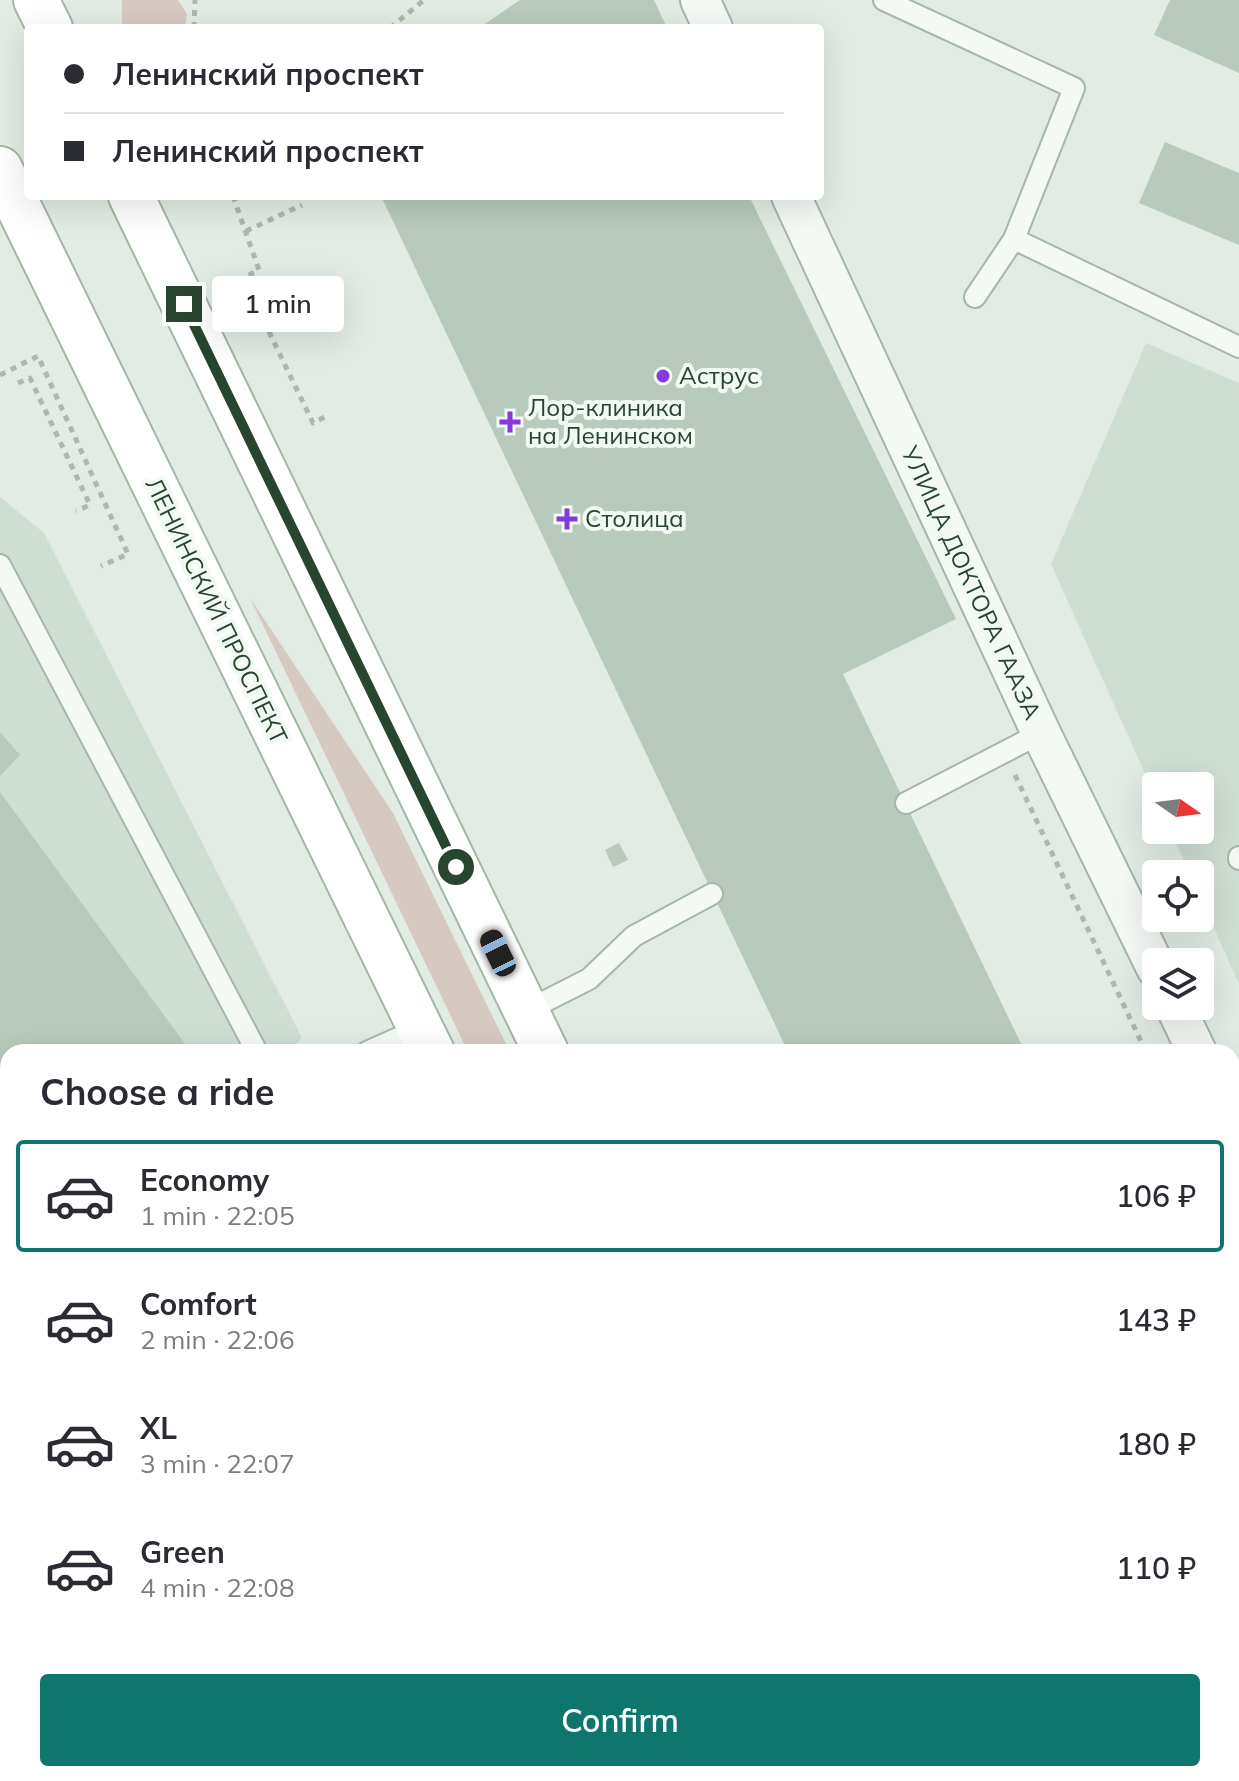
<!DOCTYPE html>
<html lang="en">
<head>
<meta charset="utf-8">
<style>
	:root { --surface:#fff; --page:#f7f7f7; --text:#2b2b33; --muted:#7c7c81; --line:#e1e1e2; --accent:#0f766e }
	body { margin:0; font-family:Mulish,sans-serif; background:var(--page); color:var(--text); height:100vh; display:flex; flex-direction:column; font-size:30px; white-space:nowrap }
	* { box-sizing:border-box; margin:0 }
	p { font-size:26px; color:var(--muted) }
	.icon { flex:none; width:44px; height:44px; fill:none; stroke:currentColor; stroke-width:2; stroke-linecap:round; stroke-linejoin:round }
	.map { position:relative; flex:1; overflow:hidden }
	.panel { position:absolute; left:0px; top:1044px; width:1240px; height:738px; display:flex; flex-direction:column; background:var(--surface); border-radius:24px 24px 0 0; box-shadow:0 8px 32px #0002 }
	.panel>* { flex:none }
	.guide { position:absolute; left:24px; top:24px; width:800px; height:176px; border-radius:8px; box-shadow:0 8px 32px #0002; display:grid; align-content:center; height:176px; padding:0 40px; background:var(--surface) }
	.needle { width:52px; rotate:104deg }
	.fabs { position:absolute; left:1142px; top:772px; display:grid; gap:16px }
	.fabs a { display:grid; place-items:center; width:72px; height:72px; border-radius:8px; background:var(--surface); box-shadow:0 8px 32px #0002; font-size:40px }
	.end { position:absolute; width:36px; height:36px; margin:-18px; border:10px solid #28452f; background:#fff; box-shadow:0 0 0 4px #fff }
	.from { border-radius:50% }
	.bubble { position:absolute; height:56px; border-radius:8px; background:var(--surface); box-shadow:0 8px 32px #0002; font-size:26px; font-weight:600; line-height:56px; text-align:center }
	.car { position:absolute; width:24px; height:48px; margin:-24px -12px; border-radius:10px; box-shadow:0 0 6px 2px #0007; background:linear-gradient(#222 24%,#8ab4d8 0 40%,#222 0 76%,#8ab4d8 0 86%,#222 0) }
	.guide b { display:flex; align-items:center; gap:28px; height:76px; font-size:30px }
	.guide b+b { border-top:2px solid var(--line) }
	.guide i { width:20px; height:20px; background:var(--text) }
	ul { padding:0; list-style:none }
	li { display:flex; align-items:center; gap:24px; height:112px; margin:0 16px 12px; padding:0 24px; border:4px solid transparent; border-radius:8px }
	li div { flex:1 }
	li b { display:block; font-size:30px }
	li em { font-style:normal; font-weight:600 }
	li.current { border-color:var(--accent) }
	li>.icon { width:72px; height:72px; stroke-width:1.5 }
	h2 { padding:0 40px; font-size:36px; line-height:96px }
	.primary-button { display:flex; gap:16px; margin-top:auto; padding:16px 40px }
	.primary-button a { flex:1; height:92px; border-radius:8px; background:var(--accent); color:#fff; font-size:32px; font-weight:600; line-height:92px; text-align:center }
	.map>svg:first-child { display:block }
	.built { fill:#cfded2 }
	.green { fill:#d6c9c2 }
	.building { fill:#b8cabc }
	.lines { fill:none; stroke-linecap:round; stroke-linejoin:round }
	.service-casing { stroke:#a6b7aa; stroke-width:24 }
	.minor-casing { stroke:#a6b7aa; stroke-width:42 }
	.primary-casing { stroke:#a0b9a4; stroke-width:48 }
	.path { stroke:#abb8ae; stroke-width:5; stroke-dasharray:6 6; stroke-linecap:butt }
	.service { stroke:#f5f9f6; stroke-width:20 }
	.minor { stroke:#f5f9f6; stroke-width:38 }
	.primary { stroke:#fff; stroke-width:44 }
	.route { stroke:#28452f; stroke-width:10 }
	.poi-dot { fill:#833bdc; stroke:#f2f8f3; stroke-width:3 }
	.labels { text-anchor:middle; stroke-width:8; stroke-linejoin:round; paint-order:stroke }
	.poi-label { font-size:24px; fill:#28452f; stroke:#f2f8f3; text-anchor:start }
	.street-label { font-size:24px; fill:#28452f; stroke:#f2f8f3 }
</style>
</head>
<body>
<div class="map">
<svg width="1239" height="1781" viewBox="0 0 1239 1781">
	<rect width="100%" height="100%" fill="#e2ece4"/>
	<!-- built -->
	<g class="built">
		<polygon points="1146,343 1239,383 1239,984 1200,897 1200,874 1190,874 1170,830 1200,830 1200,786 1156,786 1156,798 1051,564"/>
		<polygon points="0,497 44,533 302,1038 287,1052 8,1052 8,1309 0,1317"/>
	</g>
	<!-- green -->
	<g class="green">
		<polygon points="122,0 178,0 187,14 185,28 122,28"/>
		<polygon points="250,598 393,813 510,1052 468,1052"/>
		<polygon points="0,1349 8,1354 8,1774 720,1774 723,1781 0,1781"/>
		<polygon points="1239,1471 1239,1781 961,1781 957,1774 1232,1774 1232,1473"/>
		<polygon points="816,1774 866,1774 869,1781 819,1781"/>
	</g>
	<!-- building -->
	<g class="building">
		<polygon points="520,0 654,0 667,28 479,28"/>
		<polygon points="1170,0 1239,0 1239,73 1154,35"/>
		<polygon points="1165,142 1239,173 1239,245 1139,203"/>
		<polygon points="381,196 749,196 956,619 843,674 1025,1052 788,1052"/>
		<polygon points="0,732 20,755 0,776"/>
		<polygon points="0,792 191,1052 8,1052 8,1221 0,1228"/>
		<polygon points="619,843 628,860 613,867 605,850"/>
	</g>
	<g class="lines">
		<!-- service casing -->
		<g class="service-casing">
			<g id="service">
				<polyline points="884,0 1074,88 1014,239 1239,347"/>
				<polyline points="975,297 1014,239"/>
				<polyline points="0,565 257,1052"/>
				<polyline points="906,803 1041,733"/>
				<polyline points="1239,857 1239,859"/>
				<polyline points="526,1011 589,979 634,936 712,894"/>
				<polyline points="367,1052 421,1028"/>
				<polyline points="1232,1234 1239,1231"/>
				<polyline points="0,1298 8,1291"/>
			</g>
		</g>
		<!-- minor casing -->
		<g class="minor-casing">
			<g id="minor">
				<polyline points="700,0 713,28"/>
				<polyline points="791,196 1041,733 1156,968"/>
				<polyline points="1175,1006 1197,1052"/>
				<polyline points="1232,1123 1239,1137"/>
			</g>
		</g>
		<!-- primary casing -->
		<g class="primary-casing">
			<g id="primary">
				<polyline points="36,0 50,28"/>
				<polyline points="0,169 432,1052"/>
				<polyline points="131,196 546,1052"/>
				<polyline points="777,1774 780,1781"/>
				<polyline points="908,1774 911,1781"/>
			</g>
		</g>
		<!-- path -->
		<g class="path">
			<polyline points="194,28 195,0"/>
			<polyline points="390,28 424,0"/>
			<polyline points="233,196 259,270 243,278 313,423 327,416"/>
			<polyline points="246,231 302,205"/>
			<polyline points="0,375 38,356 128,554 101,566"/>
			<polyline points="18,383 30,378 90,505 76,511"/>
			<polyline points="1015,775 1146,1052"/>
			<polyline points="1232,1478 1239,1477"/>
			<polyline points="1232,1607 1239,1606"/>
			<polyline points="659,1774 662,1781"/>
			<polyline points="1028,1774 1032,1781"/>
			<polyline points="491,1781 493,1774"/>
		</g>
		<!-- service -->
		<use href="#service" class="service"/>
		<!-- minor -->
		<use href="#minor" class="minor"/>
		<!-- primary -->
		<use href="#primary" class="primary"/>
	</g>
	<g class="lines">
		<!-- route -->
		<polyline class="route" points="184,304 456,867"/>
	</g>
	<!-- markers -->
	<g class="poi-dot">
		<circle cx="663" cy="376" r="8"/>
		<path d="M506 410h8v8h8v8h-8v8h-8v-8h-8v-8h8z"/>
		<path d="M563 507h8v8h8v8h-8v8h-8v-8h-8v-8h8z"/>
	</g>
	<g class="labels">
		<!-- poi labels -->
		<g class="poi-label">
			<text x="679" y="384">Аструс</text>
			<text x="528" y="416">Лор-клиника<tspan x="528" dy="28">на Ленинском</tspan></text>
			<text x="585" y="527">Столица</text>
		</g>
		<!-- street labels -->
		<g class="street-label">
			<text transform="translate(971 583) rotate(65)" y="8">УЛИЦА ДОКТОРА ГААЗА</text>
			<text transform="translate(216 611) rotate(64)" y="8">ЛЕНИНСКИЙ ПРОСПЕКТ</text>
		</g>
	</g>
</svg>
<div class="fabs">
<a><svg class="needle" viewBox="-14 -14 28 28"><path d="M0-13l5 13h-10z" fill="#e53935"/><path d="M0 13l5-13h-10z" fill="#7c7c81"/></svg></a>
<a><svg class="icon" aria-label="locate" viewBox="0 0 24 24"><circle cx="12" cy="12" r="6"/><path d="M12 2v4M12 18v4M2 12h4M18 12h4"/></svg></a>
<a><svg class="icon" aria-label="layers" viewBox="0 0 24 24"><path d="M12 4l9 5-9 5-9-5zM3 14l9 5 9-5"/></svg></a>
</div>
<i class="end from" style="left:456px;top:867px"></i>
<i class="end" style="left:184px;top:304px"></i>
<div class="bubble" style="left:212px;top:276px;width:132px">1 min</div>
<i class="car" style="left:498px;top:953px;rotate:334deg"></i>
<div class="guide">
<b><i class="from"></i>Ленинский проспект</b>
<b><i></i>Ленинский проспект</b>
</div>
<section class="panel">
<h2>Choose a ride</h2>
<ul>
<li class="current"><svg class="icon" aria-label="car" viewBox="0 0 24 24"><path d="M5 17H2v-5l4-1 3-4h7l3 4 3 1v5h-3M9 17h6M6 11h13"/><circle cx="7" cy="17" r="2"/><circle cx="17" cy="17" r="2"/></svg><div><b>Economy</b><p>1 min · 22:05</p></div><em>106 ₽</em></li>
<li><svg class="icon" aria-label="car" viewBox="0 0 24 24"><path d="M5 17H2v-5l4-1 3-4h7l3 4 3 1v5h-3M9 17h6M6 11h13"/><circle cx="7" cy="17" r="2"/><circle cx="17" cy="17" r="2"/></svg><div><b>Comfort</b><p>2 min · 22:06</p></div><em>143 ₽</em></li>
<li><svg class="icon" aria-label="car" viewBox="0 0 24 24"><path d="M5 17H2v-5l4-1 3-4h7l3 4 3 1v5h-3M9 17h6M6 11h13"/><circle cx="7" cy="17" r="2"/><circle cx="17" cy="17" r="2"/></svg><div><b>XL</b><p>3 min · 22:07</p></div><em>180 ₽</em></li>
<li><svg class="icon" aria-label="car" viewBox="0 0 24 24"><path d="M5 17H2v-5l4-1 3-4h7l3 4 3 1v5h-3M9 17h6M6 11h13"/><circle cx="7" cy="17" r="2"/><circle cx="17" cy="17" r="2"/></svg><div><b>Green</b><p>4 min · 22:08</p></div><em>110 ₽</em></li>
</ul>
<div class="primary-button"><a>Confirm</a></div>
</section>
</div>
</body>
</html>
